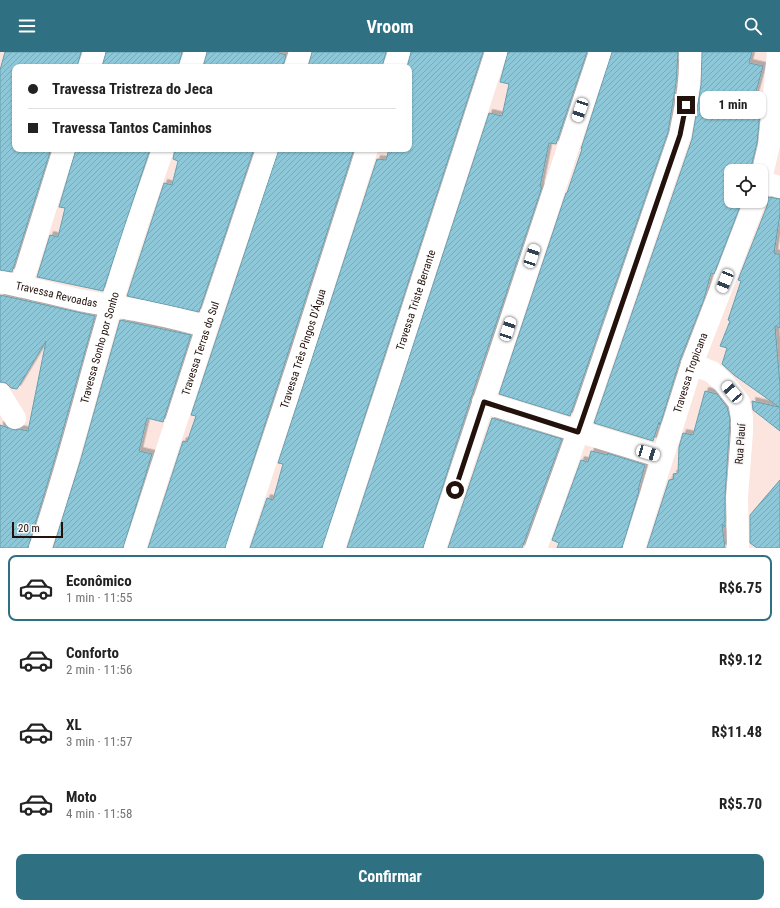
<!DOCTYPE html>
<html lang="pt">
<head>
<meta charset="utf-8">
<style>
	:root { --surface:#fff; --page:#f2f2f2; --text:#222; --muted:#767676; --line:#e0e0e0; --accent:#2f7183 }
	body { margin:0; font-family:"Roboto Condensed",sans-serif; background:var(--page); color:var(--text); height:100vh; display:flex; flex-direction:column; font-size:15px; white-space:nowrap }
	* { box-sizing:border-box; margin:0 }
	p { font-size:13px; color:var(--muted) }
	.icon { flex:none; width:22px; height:22px; fill:none; stroke:currentColor; stroke-width:2; stroke-linecap:round; stroke-linejoin:round }
	.map { position:relative; height:496px; overflow:hidden }
	.panel { display:flex; flex-direction:column; background:var(--surface); flex:1 }
	.panel>* { flex:none }
	.hud { position:absolute; left:12px; top:12px; width:400px; height:88px; border-radius:8px; box-shadow:0 1px 3px #0004; display:grid; align-content:center; height:88px; padding:0 16px; background:var(--surface) }
	.fabs { position:absolute; left:724px; top:112px; display:grid; gap:8px }
	.fabs a { display:grid; place-items:center; width:44px; height:44px; border-radius:8px; background:var(--surface); box-shadow:0 1px 3px #0004; font-size:20px }
	.scale { position:absolute; left:12px; bottom:10px; width:51px; box-sizing:border-box; padding-left:4px; border:2px solid #23110b; border-top:0; font-size:11px; line-height:14px; white-space:nowrap; color:#23110b; -webkit-text-stroke:3px #f7f7f7; paint-order:stroke }
	.end { position:absolute; width:18px; height:18px; margin:-9px; border:5px solid #23110b; background:#fff; box-shadow:0 0 0 2px #fff }
	.from { border-radius:50% }
	.bubble { position:absolute; height:28px; border-radius:8px; background:var(--surface); box-shadow:0 1px 3px #0004; font-size:13px; font-weight:700; line-height:28px; text-align:center }
	.car { position:absolute; width:12px; height:24px; margin:-12px -6px; border-radius:5px; box-shadow:0 0 3px 1px #0007; background:linear-gradient(#fff 24%,#345 0 40%,#fff 0 76%,#345 0 86%,#fff 0) }
	.hud b { display:flex; align-items:center; gap:14px; height:38px; font-size:15px }
	.hud b+b { border-top:1px solid var(--line) }
	.hud i { width:10px; height:10px; background:var(--text) }
	ul { padding:7px 0 0; list-style:none }
	li { display:flex; align-items:center; gap:12px; height:66px; margin:0 8px 6px; padding:0 8px; border:2px solid transparent; border-radius:8px }
	li div { flex:1 }
	li b { display:block; font-size:15px }
	li em { font-style:normal; font-weight:700 }
	li.current { border-color:var(--accent) }
	li>.icon { width:36px; height:36px; stroke-width:1.5 }
	.action { display:flex; gap:8px; margin-top:auto; padding:8px 16px }
	.action a { flex:1; height:46px; border-radius:8px; background:var(--accent); color:#fff; font-size:16px; font-weight:700; line-height:46px; text-align:center }
	header { display:flex; justify-content:space-between; align-items:center; height:52px; padding:0 16px; background:var(--accent); color:#fff; font-size:18px; font-weight:700 }
	.map>svg:first-child { display:block }
	.building { fill:url(#building-hatch); stroke:#669fb0; filter:url(#shadow) }
	.lines { fill:none; stroke-linecap:round; stroke-linejoin:round }
	.minor { stroke:#fff; stroke-width:22 }
	.route { stroke:#23110b; stroke-width:5 }
	.labels { text-anchor:middle; stroke-width:3.5; stroke-linejoin:round; paint-order:stroke }
	.street-label { font-size:11px; fill:#23110b; stroke:#f7f7f7 }
</style>
</head>
<body>
<header><svg class="icon" aria-label="menu" viewBox="0 0 24 24"><path d="M4 6h16M4 12h16M4 18h16"/></svg>Vroom<svg class="icon" aria-label="search" viewBox="0 0 24 24"><circle cx="10" cy="10" r="6"/><path d="M15 15l6 6"/></svg></header>
<div class="map">
<svg width="780" height="496" viewBox="0 0 780 496">
	<defs>
		<pattern id="building-hatch" width="6" height="6" patternUnits="userSpaceOnUse"><rect width="6" height="6" fill="#8dc7d8"/><path d="M-1 1l2-2M0 6l6-6M5 7l2-2" fill="none" stroke="#79aab8"/></pattern>
		<filter id="shadow"><feDropShadow dx="3.5" dy="-3.5" stdDeviation="0" flood-color="#0004"/></filter>
	</defs>
	<rect width="100%" height="100%" fill="#fbe5de"/>
	<!-- building -->
	<g class="building">
		<polygon points="5,0 81,0 77,15 15,15 15,97 51,97 12,220 0,218 0,18"/>
		<polygon points="106,0 182,0 178,15 102,15"/>
		<polygon points="207,0 276,0 286,3 283,15 203,15"/>
		<polygon points="312,0 386,0 382,15 308,15"/>
		<polygon points="411,0 483,0 322,496 250,496 267,446 273,448 283,412 278,411 377,107 386,108 389,97 409,97 409,15 407,15"/>
		<polygon points="508,0 587,0 556,92 549,91 540,135 542,135 471,346 423,496 347,496 489,61 502,64 509,32 500,30"/>
		<polygon points="612,0 678,0 676,31 668,80 570,364 499,342 566,141 567,141 582,97 581,97"/>
		<polygon points="702,0 752,0 749,11 763,14 754,47 761,49 757,91 750,119 731,119 731,149 742,149 714,222 711,221 704,247 680,308 660,373 659,370 653,389 594,371 692,87 701,33"/>
		<polygon points="76,97 150,97 103,239 37,225 50,183 58,185 65,156 59,155"/>
		<polygon points="175,97 254,97 199,260 127,244 164,131 172,133 178,109 173,107"/>
		<polygon points="279,97 354,97 225,496 148,496 183,389 187,390 196,364 191,363"/>
		<polygon points="768,145 780,147 780,162 774,201 780,203 780,276 775,274 780,333 780,379 753,358 752,349 779,355 734,323 722,312 727,296 720,294 730,269 728,268 741,229 738,228 767,154"/>
		<polygon points="0,243 95,264 56,403 28,496 0,496 0,373 15,378 19,377 28,379 46,289 17,337 11,336 6,331 0,330"/>
		<polygon points="120,268 191,283 163,370 147,366 139,399 152,402 123,496 53,496 80,410"/>
		<polygon points="705,339 717,342 727,355 730,367 725,444 725,475 722,472 725,496 647,496 669,428 674,427 673,422 678,421 679,395 683,381 693,383"/>
		<polygon points="492,366 562,387 522,496 448,496"/>
		<polygon points="591,399 608,403 607,401 645,413 638,438 639,439 622,496 557,496 559,491 552,488 581,408 588,410"/>
		<polygon points="780,428 780,496 757,496 750,491 750,463"/>
	</g>
	<g class="lines">
		<!-- minor -->
		<g class="minor">
			<polyline points="89,15 94,0"/>
			<polyline points="190,15 195,0"/>
			<polyline points="295,15 300,0"/>
			<polyline points="394,15 399,0"/>
			<polyline points="761,127 769,93 778,0"/>
			<polyline points="761,130 780,135"/>
			<path id="s1" d="M0,230C28,235 56,243 84,249C125,256 167,263 207,275"/>
			<polyline points="21,234 64,97"/>
			<polyline points="692,312 712,320 724,331 739,350 742,366 742,380 737,445 738,496"/>
			<polyline points="0,342 15,366"/>
			<polyline points="483,350 662,405"/>
			<path id="s2" d="M40,496C68,417 87,335 111,255C126,202 145,150 163,97"/>
			<path id="s3" d="M135,496L207,275L267,97"/>
			<path id="s4" d="M237,496L300,306L367,97"/>
			<path id="s5" d="M334,496L396,308L496,0"/>
			<polyline points="435,496 600,0"/>
			<path d="M536,496L578,380L680,83C686,53 691,31 690,0"/>
			<path id="s6" d="M634,496L692,312L755,149"/>
		</g>
	</g>
	<g class="lines">
		<!-- route -->
		<polyline class="route" points="455,438 484,350 578,380 680,83 686,53"/>
	</g>
	<g class="labels">
		<!-- street labels -->
		<g class="street-label">
			<text dy="4" stroke="none"><textPath href="#s1" startOffset="58">Travessa Revoadas</textPath></text>
			<text dy="4" stroke="none"><textPath href="#s5" startOffset="261">Travessa Triste Berrante</textPath></text>
			<text dy="4" stroke="none"><textPath href="#s2" startOffset="209">Travessa Sonho por Sonho</textPath></text>
			<text dy="4" stroke="none"><textPath href="#s3" startOffset="210">Travessa Terras do Sul</textPath></text>
			<text dy="4" stroke="none"><textPath href="#s4" startOffset="210">Travessa Três Pingos D'Água</textPath></text>
			<text dy="4" stroke="none"><textPath href="#s6" startOffset="184">Travessa Tropicana</textPath></text>
			<text transform="translate(740 392) rotate(-86)" y="4">Rua Piauí</text>
		</g>
	</g>
</svg>
<div class="fabs">
<a><svg class="icon" aria-label="locate" viewBox="0 0 24 24"><circle cx="12" cy="12" r="6"/><path d="M12 2v4M12 18v4M2 12h4M18 12h4"/></svg></a>
</div>
<div class="scale">20 m</div>
<i class="end from" style="left:455px;top:438px"></i>
<i class="end" style="left:686px;top:53px"></i>
<div class="bubble" style="left:700px;top:39px;width:66px">1 min</div>
<i class="car" style="left:580px;top:58px;rotate:199deg"></i>
<i class="car" style="left:532px;top:204px;rotate:18deg"></i>
<i class="car" style="left:725px;top:229px;rotate:202deg"></i>
<i class="car" style="left:508px;top:277px;rotate:18deg"></i>
<i class="car" style="left:732px;top:340px;rotate:319deg"></i>
<i class="car" style="left:648px;top:401px;rotate:107deg"></i>
<div class="hud">
<b><i class="from"></i>Travessa Tristreza do Jeca</b>
<b><i></i>Travessa Tantos Caminhos</b>
</div>
</div>
<section class="panel">
<ul>
<li class="current"><svg class="icon" aria-label="car" viewBox="0 0 24 24"><path d="M5 17H2v-5l4-1 3-4h7l3 4 3 1v5h-3M9 17h6M6 11h13"/><circle cx="7" cy="17" r="2"/><circle cx="17" cy="17" r="2"/></svg><div><b>Econômico</b><p>1 min · 11:55</p></div><em>R$6.75</em></li>
<li><svg class="icon" aria-label="car" viewBox="0 0 24 24"><path d="M5 17H2v-5l4-1 3-4h7l3 4 3 1v5h-3M9 17h6M6 11h13"/><circle cx="7" cy="17" r="2"/><circle cx="17" cy="17" r="2"/></svg><div><b>Conforto</b><p>2 min · 11:56</p></div><em>R$9.12</em></li>
<li><svg class="icon" aria-label="car" viewBox="0 0 24 24"><path d="M5 17H2v-5l4-1 3-4h7l3 4 3 1v5h-3M9 17h6M6 11h13"/><circle cx="7" cy="17" r="2"/><circle cx="17" cy="17" r="2"/></svg><div><b>XL</b><p>3 min · 11:57</p></div><em>R$11.48</em></li>
<li><svg class="icon" aria-label="car" viewBox="0 0 24 24"><path d="M5 17H2v-5l4-1 3-4h7l3 4 3 1v5h-3M9 17h6M6 11h13"/><circle cx="7" cy="17" r="2"/><circle cx="17" cy="17" r="2"/></svg><div><b>Moto</b><p>4 min · 11:58</p></div><em>R$5.70</em></li>
</ul>
<div class="action"><a>Confirmar</a></div>
</section>
</body>
</html>
